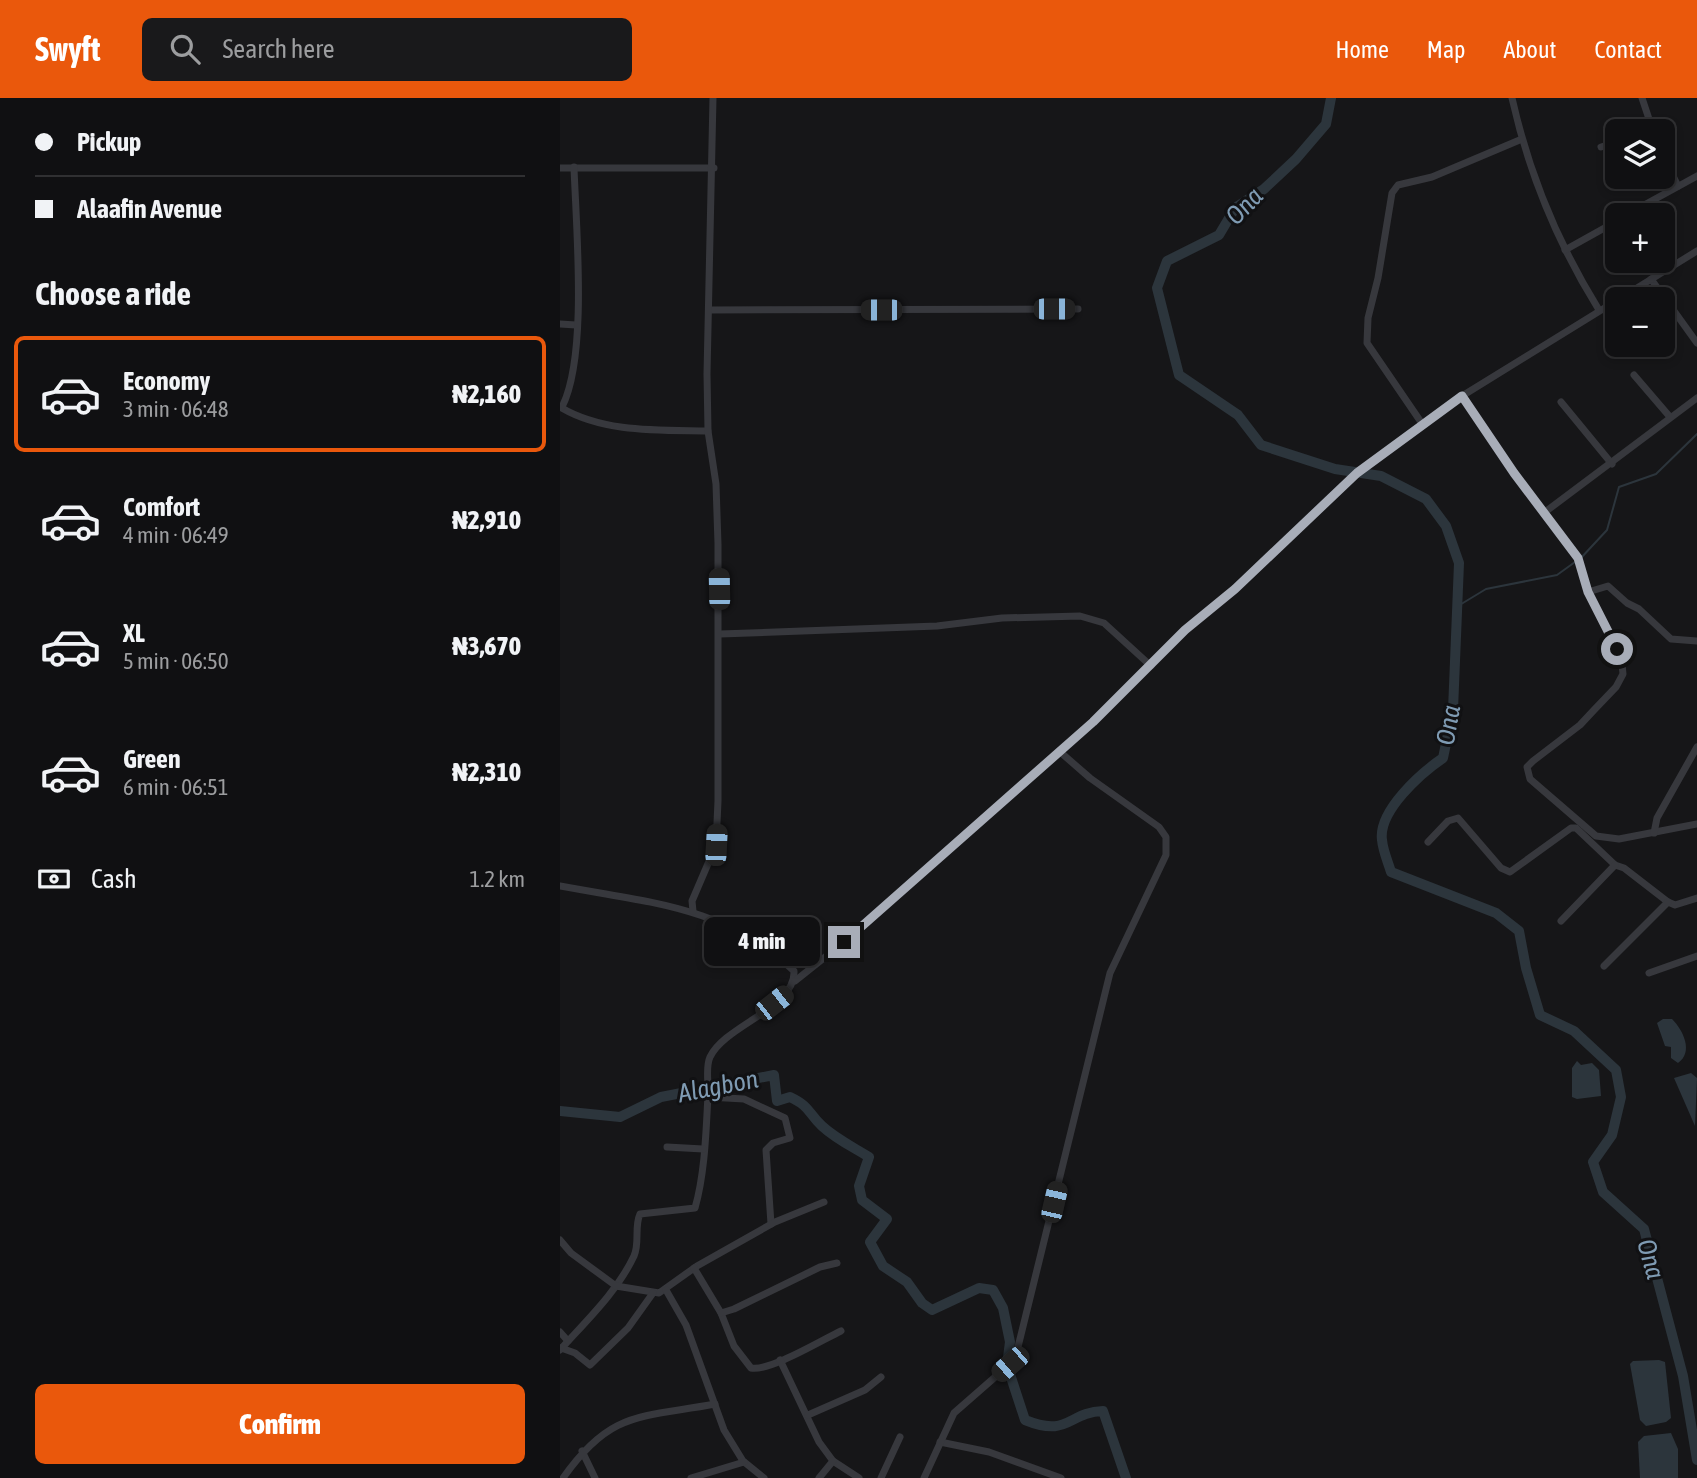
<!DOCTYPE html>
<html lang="en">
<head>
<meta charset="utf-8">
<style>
	:root { --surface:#101012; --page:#19191b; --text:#f1f3f6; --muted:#9c9d9f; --line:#303032; --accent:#ea580c }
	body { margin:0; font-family:"Asap Condensed",sans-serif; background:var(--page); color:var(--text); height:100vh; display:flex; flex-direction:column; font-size:26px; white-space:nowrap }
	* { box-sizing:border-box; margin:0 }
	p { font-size:23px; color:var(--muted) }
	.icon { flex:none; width:38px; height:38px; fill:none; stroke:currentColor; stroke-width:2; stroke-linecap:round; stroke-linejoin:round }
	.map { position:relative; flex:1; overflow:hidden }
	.details { display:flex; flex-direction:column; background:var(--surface); width:560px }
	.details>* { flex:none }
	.banner { display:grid; align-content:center; height:154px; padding:0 35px; background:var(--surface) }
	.buttons { position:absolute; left:1045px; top:21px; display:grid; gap:14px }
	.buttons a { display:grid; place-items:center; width:70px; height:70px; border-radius:10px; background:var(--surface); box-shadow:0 4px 10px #0003,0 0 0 2px var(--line); font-size:35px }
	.end { position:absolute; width:32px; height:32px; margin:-16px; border:9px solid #a8adb8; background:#111; box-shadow:0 0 0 4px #111 }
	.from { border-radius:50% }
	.bubble { position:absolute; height:49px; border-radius:10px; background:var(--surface); box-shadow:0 4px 10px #0003,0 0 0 2px var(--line); font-size:23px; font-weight:800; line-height:49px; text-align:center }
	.car { position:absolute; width:21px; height:42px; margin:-21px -10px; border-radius:9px; box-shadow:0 0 5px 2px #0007; background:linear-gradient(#222 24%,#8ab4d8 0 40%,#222 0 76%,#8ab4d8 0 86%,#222 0) }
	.banner b { display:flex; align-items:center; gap:24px; height:66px; font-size:26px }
	.banner b+b { border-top:2px solid var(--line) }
	.banner i { width:18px; height:18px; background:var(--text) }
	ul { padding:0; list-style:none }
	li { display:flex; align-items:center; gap:21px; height:116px; margin:0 14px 10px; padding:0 21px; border:4px solid transparent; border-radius:10px }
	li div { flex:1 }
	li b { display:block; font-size:26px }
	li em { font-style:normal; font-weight:800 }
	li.current { border-color:var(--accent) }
	li>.icon { width:63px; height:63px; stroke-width:1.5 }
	h2 { padding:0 35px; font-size:32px; line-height:84px }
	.pay { display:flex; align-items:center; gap:18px; height:77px; padding:0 35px; font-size:26px }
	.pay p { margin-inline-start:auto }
	.button { display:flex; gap:14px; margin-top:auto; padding:14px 35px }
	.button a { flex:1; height:80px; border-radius:10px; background:var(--accent); color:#fff; font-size:28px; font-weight:800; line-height:80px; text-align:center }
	header { display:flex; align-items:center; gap:42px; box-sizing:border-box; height:98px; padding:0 35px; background:var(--accent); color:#fff }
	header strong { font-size:33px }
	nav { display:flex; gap:38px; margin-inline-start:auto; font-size:24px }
	.search { width:490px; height:63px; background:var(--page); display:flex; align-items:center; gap:18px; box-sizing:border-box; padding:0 24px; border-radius:10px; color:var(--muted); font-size:26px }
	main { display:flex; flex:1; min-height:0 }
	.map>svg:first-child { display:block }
	.water { fill:#2c353c }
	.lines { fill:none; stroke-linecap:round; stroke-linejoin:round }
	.stream { stroke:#2c353c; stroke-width:2 }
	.river { stroke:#2c353c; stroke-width:10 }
	.street { stroke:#37383d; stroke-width:7 }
	.route { stroke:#a8adb8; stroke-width:9 }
	.labels { text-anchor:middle; stroke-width:6; stroke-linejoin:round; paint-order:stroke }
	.water-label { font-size:26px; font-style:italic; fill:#7f9bb3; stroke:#111113 }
</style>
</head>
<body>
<header>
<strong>Swyft</strong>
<div class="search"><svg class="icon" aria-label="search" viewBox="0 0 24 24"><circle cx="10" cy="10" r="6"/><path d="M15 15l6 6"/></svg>Search here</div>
<nav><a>Home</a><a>Map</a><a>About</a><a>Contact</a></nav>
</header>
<main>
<section class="details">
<div class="banner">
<b><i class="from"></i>Pickup</b>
<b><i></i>Alaafin Avenue</b>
</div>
<h2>Choose a ride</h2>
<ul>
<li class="current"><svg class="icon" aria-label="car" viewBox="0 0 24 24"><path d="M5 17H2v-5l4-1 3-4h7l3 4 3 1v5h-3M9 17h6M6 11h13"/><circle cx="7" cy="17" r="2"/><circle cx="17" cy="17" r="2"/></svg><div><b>Economy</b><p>3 min · 06:48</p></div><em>₦2,160</em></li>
<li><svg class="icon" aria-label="car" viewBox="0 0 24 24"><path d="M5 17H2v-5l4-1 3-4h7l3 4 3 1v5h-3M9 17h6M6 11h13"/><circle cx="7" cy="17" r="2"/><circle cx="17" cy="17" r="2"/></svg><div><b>Comfort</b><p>4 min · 06:49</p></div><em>₦2,910</em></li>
<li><svg class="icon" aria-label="car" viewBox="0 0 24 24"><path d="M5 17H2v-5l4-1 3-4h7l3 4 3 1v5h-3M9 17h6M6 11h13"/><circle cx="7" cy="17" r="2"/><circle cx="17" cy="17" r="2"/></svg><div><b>XL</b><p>5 min · 06:50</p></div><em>₦3,670</em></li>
<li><svg class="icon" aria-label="car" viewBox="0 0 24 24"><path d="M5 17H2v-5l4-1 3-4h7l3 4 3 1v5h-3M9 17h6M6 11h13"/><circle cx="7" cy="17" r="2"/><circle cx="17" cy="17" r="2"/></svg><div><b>Green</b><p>6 min · 06:51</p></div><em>₦2,310</em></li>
</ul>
<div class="pay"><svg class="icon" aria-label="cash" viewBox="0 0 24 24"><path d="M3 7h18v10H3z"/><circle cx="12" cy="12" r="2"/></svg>Cash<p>1.2 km</p></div>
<div class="button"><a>Confirm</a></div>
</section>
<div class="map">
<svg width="1137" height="1380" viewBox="0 0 1137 1380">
	<rect width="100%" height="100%" fill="#161618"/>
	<!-- water -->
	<g class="water">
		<path d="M1103,921H1112C1123,932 1134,954 1118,965L1111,960V949L1105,948L1097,925Z"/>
		<polygon points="1017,963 1021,967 1032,965 1039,972 1041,998 1017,1001 1012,999 1012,970"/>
		<polygon points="1131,975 1137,980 1135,1028 1114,980"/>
		<polygon points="1099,1262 1105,1264 1111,1320 1106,1324 1086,1328 1080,1322 1070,1266 1073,1263"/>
		<polygon points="1111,1335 1118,1351 1118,1380 1080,1380 1078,1344 1084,1338"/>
	</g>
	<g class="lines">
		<!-- stream -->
		<g class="stream">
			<polyline points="1020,461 1047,432 1059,389 1096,376 1137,336"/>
			<polyline points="898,508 926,491 997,477 1015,464"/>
		</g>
		<!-- river -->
		<g class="river">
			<path d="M771,0L766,26L736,61L704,91L675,110L659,137L607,163L597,190L619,277L678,317L701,347L775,371L821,378L866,401L886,428L899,465L893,612L883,660C861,675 818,713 822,742C823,753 828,764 831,774L936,815L959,833L966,870L980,917L1014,933L1056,972L1061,999L1052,1037L1033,1064L1043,1094L1084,1131L1123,1278L1137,1362"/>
			<path d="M0,1013L60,1019L101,999L214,977L217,1003L230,999C251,1009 247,1014 262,1028C276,1041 293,1049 309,1059L299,1088L302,1102L327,1121L310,1144L323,1168L347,1184L362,1205L372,1212L419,1190L433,1192L443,1210L450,1244L447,1267L465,1322C509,1340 508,1314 543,1313L566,1380"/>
		</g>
		<!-- street -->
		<g class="street">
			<path d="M952,0C969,76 998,146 1039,212"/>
			<polyline points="1082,0 1093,33"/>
			<polyline points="1041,49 1057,44"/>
			<polyline points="1102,56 1118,88"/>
			<polyline points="0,70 154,70"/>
			<polyline points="1066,117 1137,78"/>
			<polyline points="1005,152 1057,123"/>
			<polyline points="1091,181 1137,245"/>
			<polyline points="149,212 518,211"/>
			<polyline points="0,226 16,227"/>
			<polyline points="1074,277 1110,319"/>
			<polyline points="902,298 954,375 1018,460 1028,494 1053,542 1062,566 1063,576 1056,589 1034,612 1020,627 973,663 967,669 970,681 1036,738 1059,741 1137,726"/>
			<polyline points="1001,304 1052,366"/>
			<path d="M0,309C43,335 99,332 148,333"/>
			<path d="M2,309C28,258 16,129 14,69"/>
			<polyline points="863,327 807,245 808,220 818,180 832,95 838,87 872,79 962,41"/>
			<polyline points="985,414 1137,300"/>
			<polyline points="1028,494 1048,488 1067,505 1079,511 1111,541 1137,543"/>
			<polyline points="160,536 377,528 442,520 520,518 544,525 591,568"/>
			<polyline points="1094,735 1097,720 1137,649"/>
			<polyline points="868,744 888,723 898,720 941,770 950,774 1011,730 1016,730 1055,767 1064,770 1108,804 1115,807 1137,800"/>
			<path d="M0,788C86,804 169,809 234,873C236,910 165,927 150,959C145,970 149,985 148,997C146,1033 145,1075 135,1110L80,1116C74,1129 80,1144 74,1158C57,1194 26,1223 0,1252"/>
			<polyline points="133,813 132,803 156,747 158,703 158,446 156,386 148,333 147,276 153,0"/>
			<polyline points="1001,823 1055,767"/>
			<polyline points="1044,868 1108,804"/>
			<polyline points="1089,875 1137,858"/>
			<polyline points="235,883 284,844 533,624 625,532 675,491 797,375 902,298 1137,153"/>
			<polyline points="148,999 184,1001 225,1020 230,1040 213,1045 206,1052 211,1126"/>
			<polyline points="107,1049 143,1051"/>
			<polyline points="0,1142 11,1155 56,1188 99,1195 137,1168 215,1124 264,1104"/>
			<path d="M134,1170L161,1215L174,1248L191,1270C209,1274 262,1242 281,1233"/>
			<polyline points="106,1192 126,1227 164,1332 183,1363 204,1380"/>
			<polyline points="161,1215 174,1211 260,1169 277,1165"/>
			<polyline points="0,1234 8,1243"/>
			<polyline points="1,1250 15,1255 30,1267 68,1230 93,1195"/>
			<polyline points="220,1262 259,1344 273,1363 299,1380"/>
			<polyline points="248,1317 305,1292 321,1279"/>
			<polyline points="380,1344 429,1354 501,1380"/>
			<polyline points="22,1353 35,1380"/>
			<path d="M3,1380C51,1312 80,1320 155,1306"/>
			<polyline points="131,1380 184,1364"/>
			<polyline points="259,1380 273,1363"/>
			<polyline points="321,1380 340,1339"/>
			<polyline points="364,1380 394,1315 450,1266 457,1253 550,875 606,757 606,739 599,729 530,680 499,653"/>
		</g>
	</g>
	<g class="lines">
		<!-- route -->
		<polyline class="route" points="284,844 533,624 625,532 675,491 797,375 902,298 954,375 1018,460 1028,494 1057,551"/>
	</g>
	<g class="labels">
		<!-- water labels -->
		<g class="water-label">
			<text transform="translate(684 108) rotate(-46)" y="9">Ona</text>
			<text transform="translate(888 627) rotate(-80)" y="9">Ona</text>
			<text transform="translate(158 988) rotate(-11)" y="9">Alagbon</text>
			<text transform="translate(1091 1161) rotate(74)" y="9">Ona</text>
		</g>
	</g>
</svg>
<div class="buttons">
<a><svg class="icon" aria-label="layers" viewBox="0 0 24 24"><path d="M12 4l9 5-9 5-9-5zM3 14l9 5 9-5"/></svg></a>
<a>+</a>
<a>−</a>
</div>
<i class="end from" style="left:1057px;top:551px"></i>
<i class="end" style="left:284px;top:844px"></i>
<div class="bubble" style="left:144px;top:819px;width:116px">4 min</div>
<i class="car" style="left:494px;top:211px;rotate:90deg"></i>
<i class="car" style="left:321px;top:212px;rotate:270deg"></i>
<i class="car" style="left:159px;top:491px;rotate:359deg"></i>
<i class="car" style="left:156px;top:747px;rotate:3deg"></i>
<i class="car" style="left:214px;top:905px;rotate:52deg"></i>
<i class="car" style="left:494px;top:1104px;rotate:13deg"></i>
<i class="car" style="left:450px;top:1266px;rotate:229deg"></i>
</div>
</main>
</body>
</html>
